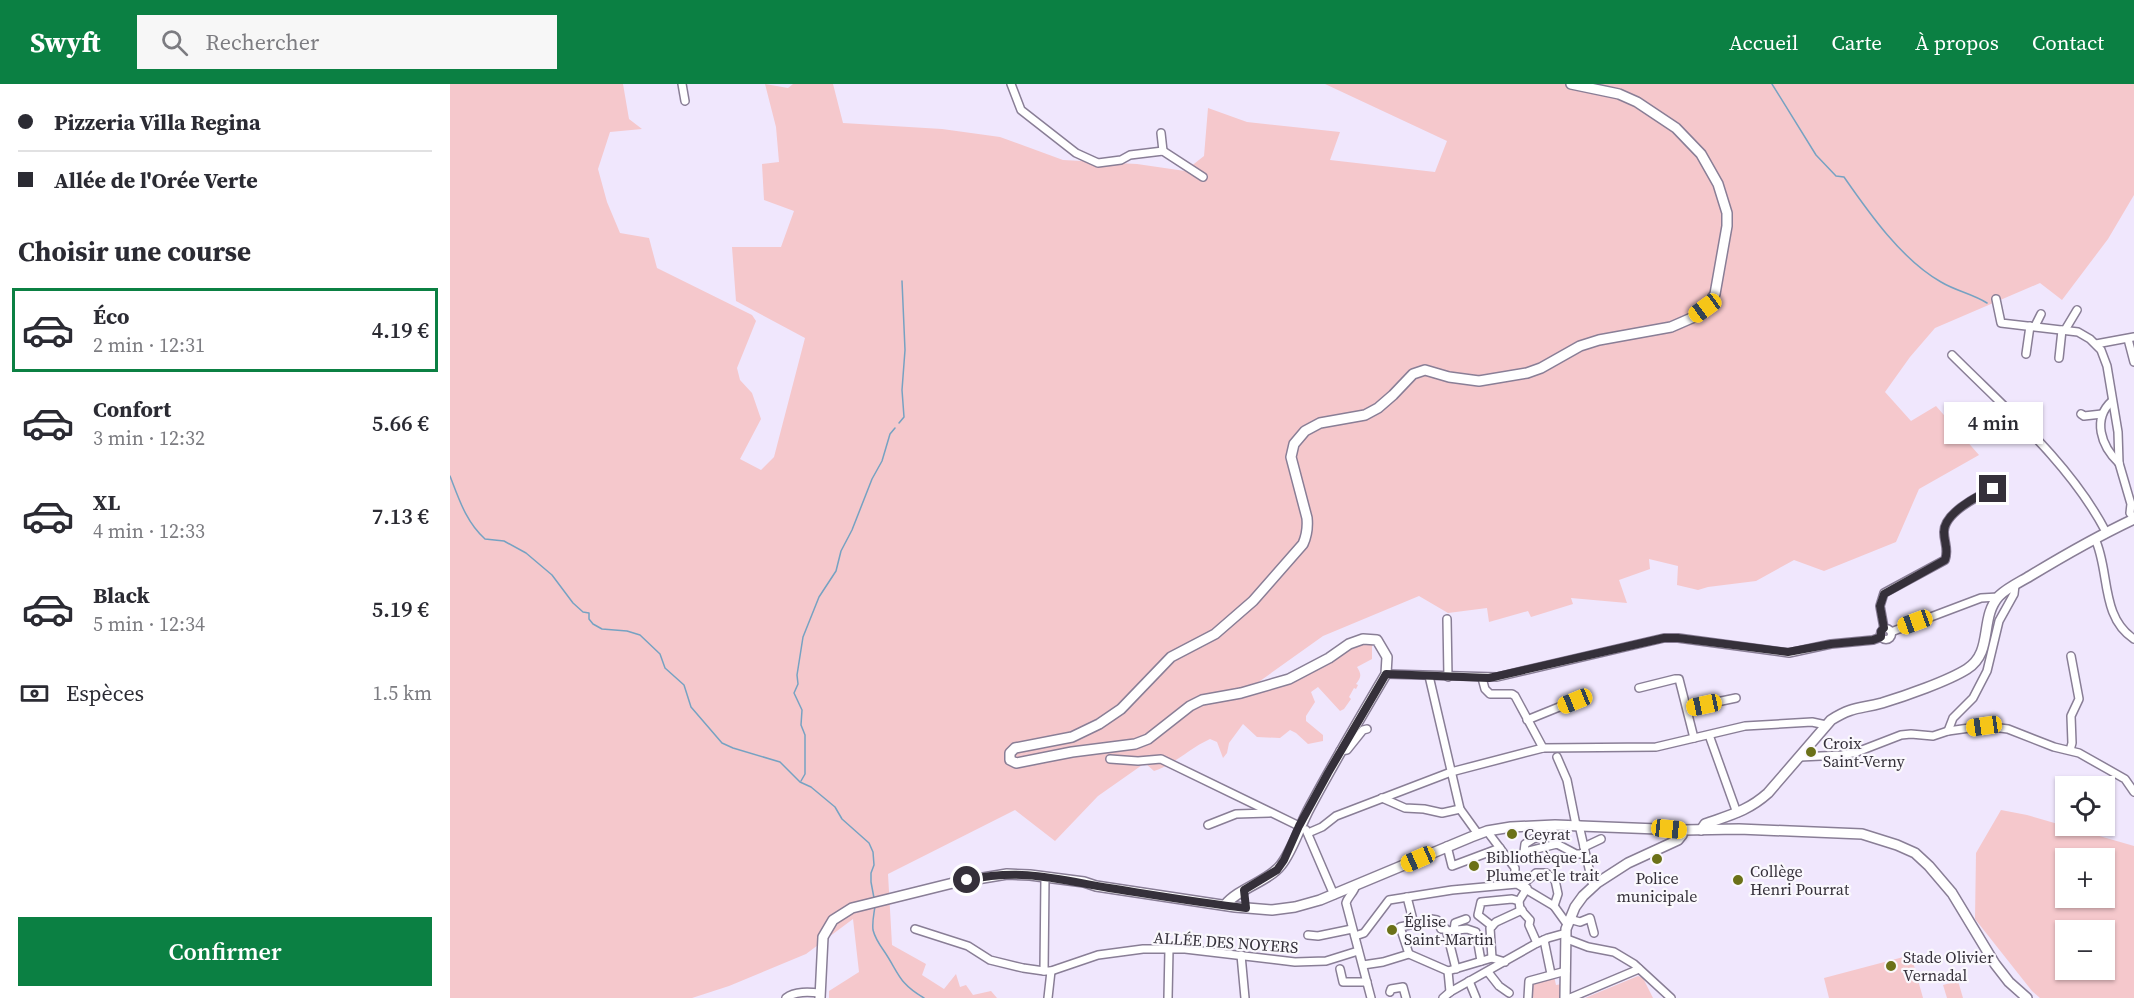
<!DOCTYPE html>
<html lang="fr">
<head>
<meta charset="utf-8">
<style>
	:root { --surface:#fff; --page:#f7f7f7; --text:#2b2b33; --muted:#7c7c81; --line:#e1e1e2; --accent:#0b8043 }
	body { margin:0; font-family:"Source Serif 4",serif; background:var(--page); color:var(--text); height:100vh; display:flex; flex-direction:column; font-size:22px; white-space:nowrap }
	* { box-sizing:border-box; margin:0 }
	p { font-size:20px; color:var(--muted) }
	.icon { flex:none; width:33px; height:33px; fill:none; stroke:currentColor; stroke-width:2; stroke-linecap:round; stroke-linejoin:round }
	.map { position:relative; flex:1; overflow:hidden }
	.side { display:flex; flex-direction:column; background:var(--surface); width:450px }
	.side>* { flex:none }
	.guide { display:grid; align-content:center; height:132px; padding:0 18px; background:var(--surface) }
	.buttons { position:absolute; left:1605px; top:692px; display:grid; gap:12px }
	.buttons a { display:grid; place-items:center; width:60px; height:60px; border-radius:0px; background:var(--surface); box-shadow:0 2px 4px #0004; font-size:30px }
	.end { position:absolute; width:27px; height:27px; margin:-14px; border:8px solid #35303a; background:#fff; box-shadow:0 0 0 3px #fff }
	.from { border-radius:50% }
	.bubble { position:absolute; height:42px; border-radius:0px; background:var(--surface); box-shadow:0 2px 4px #0004; font-size:20px; font-weight:600; line-height:42px; text-align:center }
	.car { position:absolute; width:18px; height:36px; margin:-18px -9px; border-radius:8px; box-shadow:0 0 4px 2px #0007; background:linear-gradient(#f5c518 24%,#345 0 40%,#f5c518 0 76%,#345 0 86%,#f5c518 0) }
	.guide b { display:flex; align-items:center; gap:21px; height:57px; font-size:22px }
	.guide b+b { border-top:2px solid var(--line) }
	.guide i { width:15px; height:15px; background:var(--text) }
	ul { padding:0; list-style:none }
	li { display:flex; align-items:center; gap:18px; height:84px; margin:0 12px 9px; padding:0 6px; border:3px solid transparent; border-radius:0px }
	li div { flex:1 }
	li b { display:block; font-size:22px }
	li em { font-style:normal; font-weight:600 }
	li.active { border-color:var(--accent) }
	li>.icon { width:54px; height:54px; stroke-width:1.5 }
	h2 { padding:0 18px; font-size:27px; line-height:72px }
	.pay { display:flex; align-items:center; gap:15px; height:66px; padding:0 18px; font-size:22px }
	.pay p { margin-inline-start:auto }
	.action { display:flex; gap:12px; margin-top:auto; padding:12px 18px }
	.action a { flex:1; height:69px; border-radius:0px; background:var(--accent); color:#fff; font-size:24px; font-weight:600; line-height:69px; text-align:center }
	header { display:flex; align-items:center; gap:36px; box-sizing:border-box; height:84px; padding:0 30px; background:var(--accent); color:#fff }
	header strong { font-size:28px }
	nav { display:flex; gap:33px; margin-inline-start:auto; font-size:21px }
	.search { width:420px; height:54px; background:var(--page); display:flex; align-items:center; gap:15px; box-sizing:border-box; padding:0 21px; border-radius:0px; color:var(--muted); font-size:22px }
	main { display:flex; flex:1; min-height:0 }
	.map>svg:first-child { display:block }
	.green { fill:#f5c8cc; fill-rule:evenodd }
	.lines { fill:none; stroke-linecap:round; stroke-linejoin:round }
	.stream { stroke:#76a2c2; stroke-width:1.5 }
	.street-casing { stroke:#897e96; stroke-width:10 }
	.secondary-casing { stroke:#897e96; stroke-width:12 }
	.street { stroke:#fff; stroke-width:7 }
	.secondary { stroke:#fff; stroke-width:9 }
	.route { stroke:#35303a; stroke-width:8 }
	.poi-dot { fill:#6b7118; stroke:#faf8fd; stroke-width:2 }
	.labels { text-anchor:middle; stroke-width:4.5; stroke-linejoin:round; paint-order:stroke }
	.poi-label { font-size:16px; fill:#35303a; stroke:#faf8fd; text-anchor:start }
	.street-label { font-size:16px; fill:#35303a; stroke:#faf8fd }
</style>
</head>
<body>
<header>
<strong>Swyft</strong>
<div class="search"><svg class="icon" aria-label="search" viewBox="0 0 24 24"><circle cx="10" cy="10" r="6"/><path d="M15 15l6 6"/></svg>Rechercher</div>
<nav><a>Accueil</a><a>Carte</a><a>À propos</a><a>Contact</a></nav>
</header>
<main>
<section class="side">
<div class="guide">
<b><i class="from"></i>Pizzeria Villa Regina</b>
<b><i></i>Allée de l'Orée Verte</b>
</div>
<h2>Choisir une course</h2>
<ul>
<li class="active"><svg class="icon" aria-label="car" viewBox="0 0 24 24"><path d="M5 17H2v-5l4-1 3-4h7l3 4 3 1v5h-3M9 17h6M6 11h13"/><circle cx="7" cy="17" r="2"/><circle cx="17" cy="17" r="2"/></svg><div><b>Éco</b><p>2 min · 12:31</p></div><em>4.19 €</em></li>
<li><svg class="icon" aria-label="car" viewBox="0 0 24 24"><path d="M5 17H2v-5l4-1 3-4h7l3 4 3 1v5h-3M9 17h6M6 11h13"/><circle cx="7" cy="17" r="2"/><circle cx="17" cy="17" r="2"/></svg><div><b>Confort</b><p>3 min · 12:32</p></div><em>5.66 €</em></li>
<li><svg class="icon" aria-label="car" viewBox="0 0 24 24"><path d="M5 17H2v-5l4-1 3-4h7l3 4 3 1v5h-3M9 17h6M6 11h13"/><circle cx="7" cy="17" r="2"/><circle cx="17" cy="17" r="2"/></svg><div><b>XL</b><p>4 min · 12:33</p></div><em>7.13 €</em></li>
<li><svg class="icon" aria-label="car" viewBox="0 0 24 24"><path d="M5 17H2v-5l4-1 3-4h7l3 4 3 1v5h-3M9 17h6M6 11h13"/><circle cx="7" cy="17" r="2"/><circle cx="17" cy="17" r="2"/></svg><div><b>Black</b><p>5 min · 12:34</p></div><em>5.19 €</em></li>
</ul>
<div class="pay"><svg class="icon" aria-label="cash" viewBox="0 0 24 24"><path d="M3 7h18v10H3z"/><circle cx="12" cy="12" r="2"/></svg>Espèces<p>1.5 km</p></div>
<div class="action"><a>Confirmer</a></div>
</section>
<div class="map">
<svg width="1684" height="914" viewBox="0 0 1684 914">
	<rect width="100%" height="100%" fill="#f0e7fd"/>
	<!-- green -->
	<g class="green">
		<path d="M0,0H173L179,35L192,45L160,48L148,85L157,118L170,149L199,154L207,184L302,231L306,237L287,284L290,296L302,309L311,335L290,375L311,386L324,373L355,254L286,217L282,163H331L344,127L314,116L312,80L329,78L326,43L315,0L338,4L343,0H383L393,39L492,45L550,53L613,76L687,80L735,87L754,72L758,24L797,38L890,48L880,76L985,88L997,57L875,0H1684V111L1658,155L1612,216L1590,199L1485,244L1460,273L1435,308L1461,337L1486,322L1529,371L1469,405L1446,458L1374,487L1344,476L1306,497L1258,503L1248,506L1227,501L1228,482L1199,475L1200,485L1169,496L1177,519L1121,514L1123,520L1081,533L1078,527L1039,538L1037,524L998,529L969,512L873,552L796,607L816,602L899,560L922,556V575L907,583C912,591 911,593 906,600L908,601L906,605L904,604L899,613L901,615L894,625L890,627L868,603L861,608L865,618L856,632V637L873,651V657L858,660L846,649L840,646L830,654L807,653L793,640L779,659L777,669L773,674L767,658L760,655C740,664 725,680 704,687L695,679L648,712L605,757L565,726L438,790L442,861L476,880L472,891L494,905L506,890L510,903L516,901L523,911L541,907L547,914H379V907L409,888L403,835L356,870L279,902L242,914H0Z"/>
		<path d="M1551,726L1577,731L1684,762V914H1590L1582,907L1525,835L1526,769ZM1616,774H1654V813H1616ZM1616,846H1654V885H1616Z"/>
		<polygon points="1461,871 1473,914 1379,914 1374,894"/>
		<polygon points="1104,892 1106,901 1112,900 1112,914 1080,914 1082,901 1086,897"/>
		<polygon points="1188,892 1193,894 1203,914 1135,914"/>
		<polygon points="1508,897 1513,914 1497,914 1493,901"/>
	</g>
	<g class="lines">
		<!-- stream -->
		<g class="stream">
			<path d="M1322,0L1366,71L1386,92L1394,93C1419,129 1452,176 1491,198C1506,207 1523,210 1537,219"/>
			<polyline points="449,339 454,333 452,306 455,266 452,197"/>
			<path d="M0,392C9,415 16,438 35,455L54,457L76,469L102,491L123,519L133,528L139,529V535L143,540L152,545L177,547L190,551L210,570L215,584L234,601L241,623L272,659L283,664L330,678L350,698L361,703L385,723L392,735L419,759L423,768L424,781L421,789V798L424,814"/>
			<polyline points="351,697 355,690 355,651 351,641 352,626 344,609 348,600 347,591 353,553 369,513 386,487 391,467 402,446 422,395 432,377 440,350 445,344"/>
			<path d="M425,822C424,830 422,837 423,846C425,854 429,860 434,867C449,889 448,899 474,914"/>
		</g>
		<!-- street casing -->
		<g class="street-casing">
			<g id="street">
				<polyline points="232,0 235,17"/>
				<polyline points="561,0 571,26 626,69 648,79 671,76 680,71 713,67 753,93"/>
				<polyline points="711,49 713,67"/>
				<polyline points="1546,215 1551,239 1628,248 1640,255 1651,266 1657,282 1668,348 1669,379 1681,420 1680,429 1684,434"/>
				<polyline points="1585,242 1591,230"/>
				<polyline points="1615,246 1627,226"/>
				<polyline points="1678,255 1684,278"/>
				<polyline points="1646,260 1684,253"/>
				<polyline points="1576,270 1580,242"/>
				<path d="M1502,271C1557,326 1620,379 1656,448"/>
				<polyline points="1609,274 1612,246"/>
				<path d="M1662,317C1642,335 1651,362 1669,379"/>
				<polyline points="1631,330 1634,332 1652,330"/>
				<path d="M1645,455C1660,486 1650,533 1684,555"/>
				<polyline points="997,535 998,593"/>
				<path d="M1434,544L1430,522L1434,509L1495,476C1499,465 1494,459 1494,448C1494,429 1528,412 1543,405"/>
				<circle cx="1436" cy="550" r="5.5"/>
				<polyline points="1441,548 1531,514 1548,513"/>
				<polyline points="936,590 1047,593 1214,554 1228,554 1339,569 1381,560 1423,556 1431,553"/>
				<polyline points="979,592 1010,725 1028,750"/>
				<polyline points="1032,594 1035,605 1040,610 1062,610 1065,612 1093,664"/>
				<polyline points="1189,604 1225,595 1229,595 1244,654"/>
				<polyline points="1238,624 1286,614"/>
				<polyline points="1077,636 1124,617"/>
				<polyline points="1498,647 1503,634 1523,614 1537,587 1549,537 1564,510 1565,501"/>
				<polyline points="1259,651 1287,729"/>
				<polyline points="1620,666 1622,659 1621,632 1629,615 1621,572"/>
				<polyline points="890,667 897,666 913,646 917,645"/>
				<polyline points="1107,673 1117,696 1126,741"/>
				<polyline points="1350,673 1392,671 1407,668 1451,651 1461,650 1483,652 1498,647 1534,642 1558,645 1604,663 1629,669 1675,695 1684,708"/>
				<polyline points="660,675 688,677 711,675 849,742"/>
				<polyline points="932,714 955,724 974,725 992,729 1010,725"/>
				<polyline points="758,741 786,730 819,729"/>
				<polyline points="1129,741 1143,802"/>
				<polyline points="856,746 884,811"/>
				<polyline points="1037,747 1065,784 1065,795 1061,799"/>
				<polyline points="858,749 872,743 886,732 1001,688 1093,664 1206,663 1295,642 1362,638 1376,641"/>
				<polyline points="997,762 1002,782 1050,764"/>
				<polyline points="1134,763 1151,755"/>
				<polyline points="1074,768 1107,760 1126,770 1135,770"/>
				<polyline points="1061,778 1074,768 1075,760 1083,755 1100,749 1105,741"/>
				<polyline points="595,793 594,887 601,887 648,871 693,865 735,865 845,878 876,877 908,867"/>
				<path d="M906,801C904,809 898,812 896,819L921,914"/>
				<polyline points="1072,801 1086,789 1096,789 1105,796 1108,810 1104,822"/>
				<polyline points="1077,804 1069,817 1070,825 1080,836 1079,841 1087,859"/>
				<polyline points="957,813 964,840 981,835 987,836 991,845 996,845 1006,885"/>
				<polyline points="1119,835 1130,838 1140,834 1144,849"/>
				<polyline points="1042,842 1028,831 1031,818 1062,815 1069,817"/>
				<polyline points="1042,842 1046,838 1072,826"/>
				<polyline points="1042,842 1040,844 1042,874"/>
				<polyline points="465,845 518,862 540,876 573,884 594,887"/>
				<polyline points="997,847 1017,845 1026,848 1031,877"/>
				<polyline points="1004,847 1005,839 1016,835"/>
				<polyline points="858,851 868,852 902,845"/>
				<polyline points="905,852 914,849 939,816 1002,806 1067,800 1104,822 1117,840"/>
				<polyline points="1117,855 1138,863 1164,868 1184,880 1221,914"/>
				<polyline points="1094,856 1101,890"/>
				<polyline points="959,870 950,843 964,840"/>
				<polyline points="791,871 795,914"/>
				<polyline points="913,881 933,878 959,870 998,887"/>
				<polyline points="890,885 893,898 917,898"/>
				<polyline points="1038,888 1049,902 1059,909"/>
				<polyline points="1019,897 1026,914"/>
				<polyline points="940,908 941,905 953,903 956,914"/>
				<polyline points="1000,908 998,887 1042,874 1055,878"/>
				<path d="M336,914C345,907 359,908 370,909"/>
				<polyline points="598,914 601,887"/>
				<polyline points="718,914 719,865"/>
				<polyline points="993,914 1000,908 1087,859 1098,854 1116,849"/>
				<polyline points="1078,914 1079,897 1116,887"/>
				<polyline points="1120,914 1189,885"/>
			</g>
		</g>
		<!-- secondary casing -->
		<g class="secondary-casing">
			<g id="secondary">
				<path d="M1251,746L1255,740C1280,731 1298,727 1318,709L1381,636C1403,622 1410,625 1432,619C1455,612 1498,597 1517,585C1544,568 1529,534 1549,512C1557,504 1570,498 1580,492C1613,472 1648,452 1684,435"/>
				<path d="M775,821C789,804 819,797 831,781C843,766 850,741 860,723C884,678 910,634 936,590L937,573L927,556L913,555L899,560L879,574L839,595L791,609L752,616L740,622L698,655L685,660L622,668L566,679L560,676V669L565,664L622,653L649,640L671,625L721,573L765,550L803,517L853,460C857,451 858,444 857,434L841,373L844,360L855,347L870,339L915,331L928,324L943,311L963,290L975,286L999,293L1029,297L1077,289L1091,284L1130,262L1149,256L1221,243L1244,233L1255,224L1265,210L1277,142V129L1268,100L1251,70L1226,44L1187,18L1169,10L1121,0"/>
				<polyline points="370,914 373,853 383,836 402,824 503,799 557,790 580,791 634,798 646,802 785,823 822,826 845,823 870,816 1021,753 1037,747 1061,743 1105,741 1233,746 1289,745 1412,750 1447,761 1465,769 1479,782 1502,809 1545,880 1559,898 1577,914"/>
				<polyline points="1115,914 1116,845 1125,823 1133,812 1147,799 1178,779 1228,756 1232,751 1233,746"/>
			</g>
		</g>
		<!-- street -->
		<use href="#street" class="street"/>
		<!-- secondary -->
		<use href="#secondary" class="secondary"/>
	</g>
	<g class="lines">
		<!-- route -->
		<path class="route" d="M517,796C572,784 606,795 659,804C704,811 751,819 796,824L794,806L827,786L834,776L849,742L878,689L936,590L1039,594L1214,554H1228L1338,568L1381,560L1423,556L1431,553V547L1434,544L1430,522L1434,510L1495,476C1499,465 1494,459 1494,448C1494,429 1527,412 1543,405"/>
	</g>
	<!-- markers -->
	<g class="poi-dot">
		<circle cx="1361" cy="668" r="6"/>
		<circle cx="1062" cy="750" r="6"/>
		<circle cx="1207" cy="775" r="6"/>
		<circle cx="1024" cy="782" r="6"/>
		<circle cx="1288" cy="796" r="6"/>
		<circle cx="942" cy="846" r="6"/>
		<circle cx="1441" cy="882" r="6"/>
	</g>
	<g class="labels">
		<!-- poi labels -->
		<g class="poi-label">
			<text x="1373" y="665">Croix<tspan x="1373" dy="18">Saint-Verny</tspan></text>
			<text x="1074" y="756">Ceyrat</text>
			<text x="1036" y="779">Bibliothèque La<tspan x="1036" dy="18">Plume et le trait</tspan></text>
			<text x="1300" y="793">Collège<tspan x="1300" dy="18">Henri Pourrat</tspan></text>
			<text x="1207" y="800" text-anchor="middle">Police<tspan x="1207" dy="18">municipale</tspan></text>
			<text x="954" y="843">Église<tspan x="954" dy="18">Saint-Martin</tspan></text>
			<text x="1453" y="879">Stade Olivier<tspan x="1453" dy="18">Vernadal</tspan></text>
		</g>
		<!-- street labels -->
		<g class="street-label">
			<text transform="translate(776 858) rotate(4)" y="6">ALLÉE DES NOYERS</text>
		</g>
	</g>
</svg>
<div class="buttons">
<a><svg class="icon" aria-label="locate" viewBox="0 0 24 24"><circle cx="12" cy="12" r="6"/><path d="M12 2v4M12 18v4M2 12h4M18 12h4"/></svg></a>
<a>+</a>
<a>−</a>
</div>
<i class="end from" style="left:517px;top:796px"></i>
<i class="end" style="left:1543px;top:405px"></i>
<div class="bubble" style="left:1494px;top:318px;width:99px">4 min</div>
<i class="car" style="left:1255px;top:224px;rotate:234deg"></i>
<i class="car" style="left:1465px;top:538px;rotate:250deg"></i>
<i class="car" style="left:1125px;top:617px;rotate:248deg"></i>
<i class="car" style="left:1254px;top:621px;rotate:258deg"></i>
<i class="car" style="left:1534px;top:642px;rotate:262deg"></i>
<i class="car" style="left:1219px;top:745px;rotate:96deg"></i>
<i class="car" style="left:968px;top:775px;rotate:246deg"></i>
</div>
</main>
</body>
</html>
